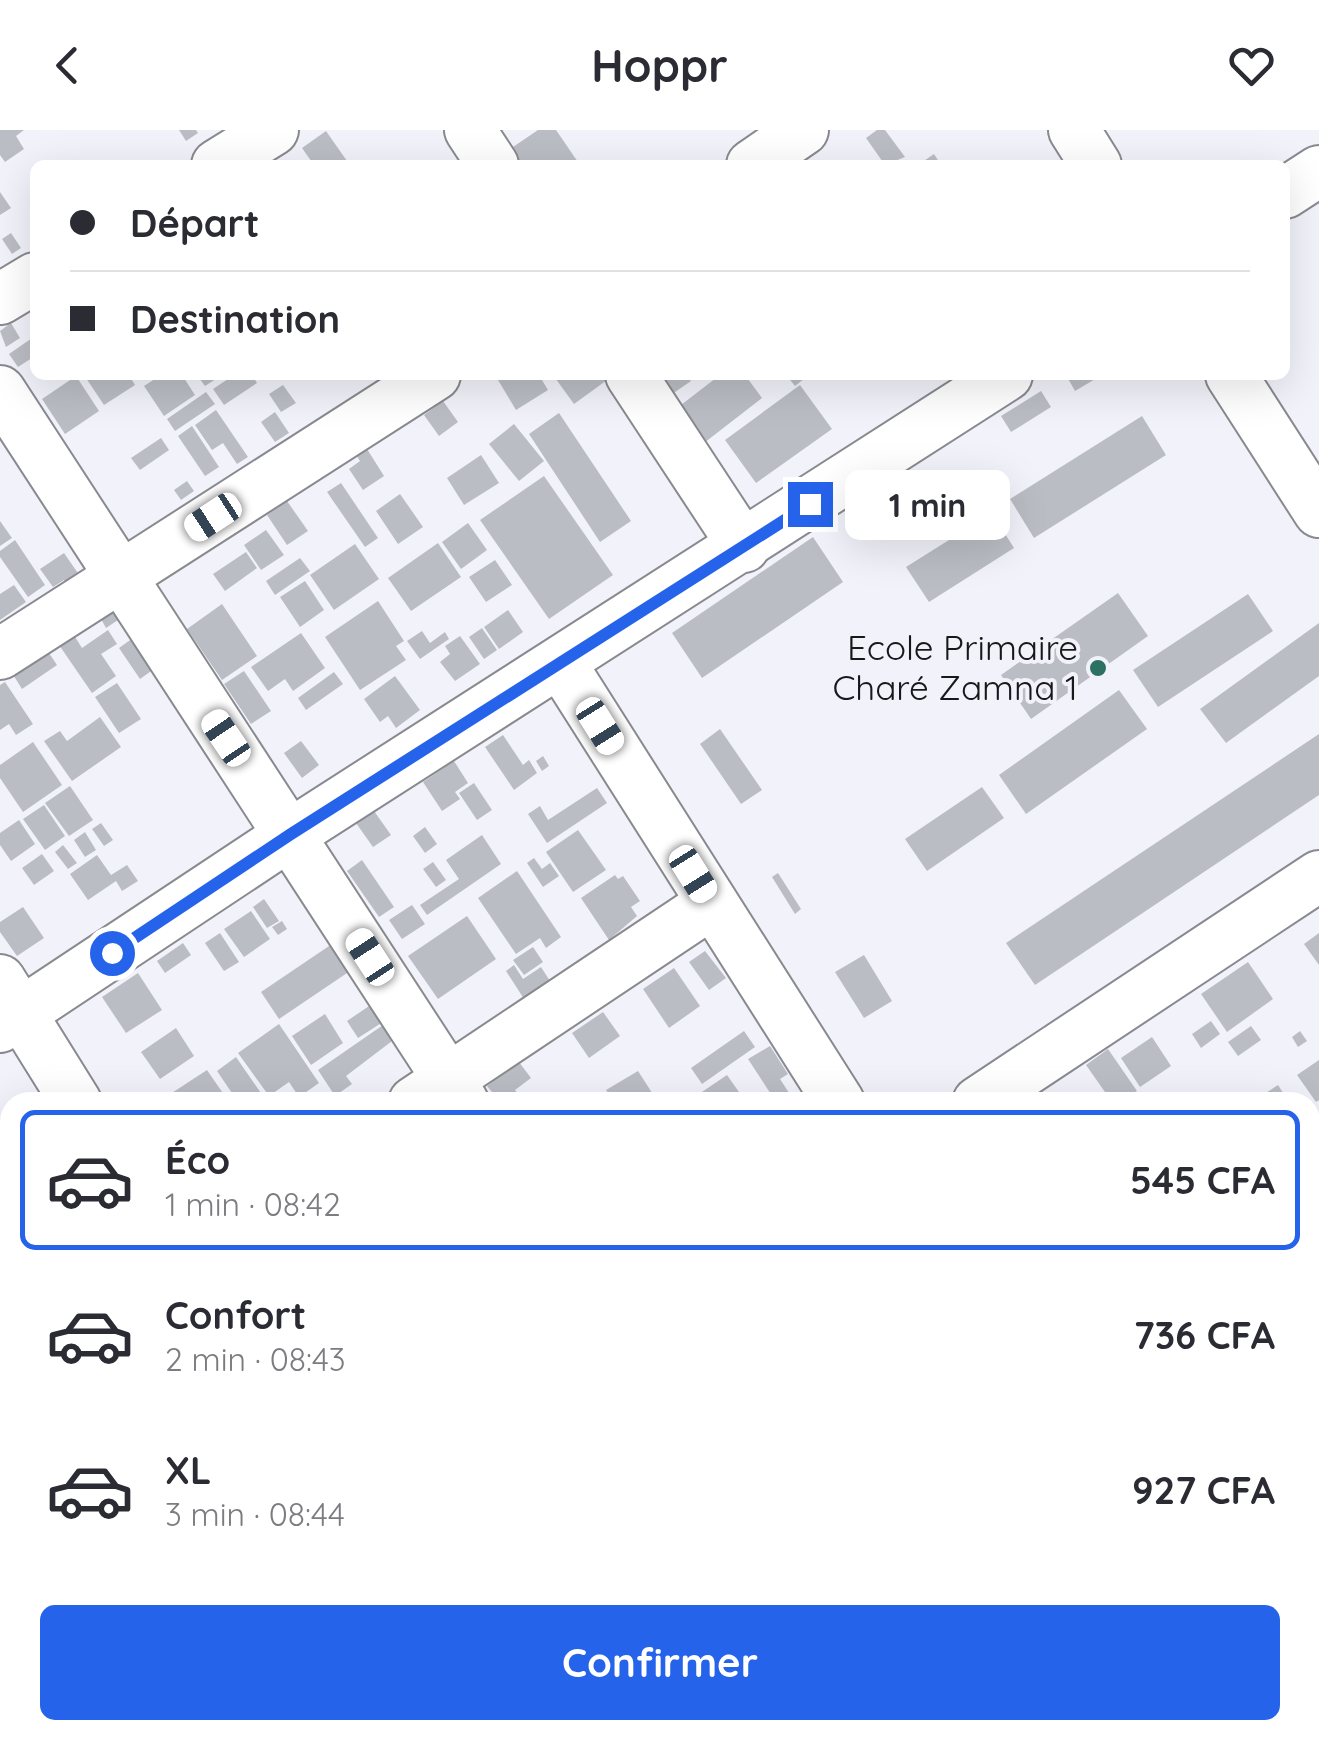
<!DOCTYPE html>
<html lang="fr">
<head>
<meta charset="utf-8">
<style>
	:root { --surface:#fff; --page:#f7f7f7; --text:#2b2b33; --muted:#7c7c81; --line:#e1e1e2; --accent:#2563eb }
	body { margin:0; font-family:Quicksand,sans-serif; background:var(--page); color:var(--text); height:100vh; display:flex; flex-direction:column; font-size:38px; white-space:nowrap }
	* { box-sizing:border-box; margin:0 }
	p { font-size:32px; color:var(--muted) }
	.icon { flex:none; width:55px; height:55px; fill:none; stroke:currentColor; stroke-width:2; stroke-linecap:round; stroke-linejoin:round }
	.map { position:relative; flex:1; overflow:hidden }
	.side { position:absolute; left:0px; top:962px; width:1320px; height:648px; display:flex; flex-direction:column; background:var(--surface); border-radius:30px 30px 0 0; box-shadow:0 10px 40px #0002 }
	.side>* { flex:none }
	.banner { position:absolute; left:30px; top:30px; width:1260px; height:220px; border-radius:15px; box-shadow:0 10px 40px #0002; display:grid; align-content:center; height:220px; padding:0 40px; background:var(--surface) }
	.end { position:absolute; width:45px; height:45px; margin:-22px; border:12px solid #2563eb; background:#fff; box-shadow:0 0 0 5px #fff }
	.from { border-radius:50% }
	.bubble { position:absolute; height:70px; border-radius:15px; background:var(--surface); box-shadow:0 10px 40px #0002; font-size:32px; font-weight:800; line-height:70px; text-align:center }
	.car { position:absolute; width:30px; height:60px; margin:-30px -15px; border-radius:12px; box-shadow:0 0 8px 2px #0007; background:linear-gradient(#fff 24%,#345 0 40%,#fff 0 76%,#345 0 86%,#fff 0) }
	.banner b { display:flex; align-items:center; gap:35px; height:95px; font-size:38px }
	.banner b+b { border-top:2px solid var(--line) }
	.banner i { width:25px; height:25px; background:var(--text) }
	ul { padding:18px 0 0; list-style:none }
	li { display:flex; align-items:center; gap:30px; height:140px; margin:0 20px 15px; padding:0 20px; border:5px solid transparent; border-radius:15px }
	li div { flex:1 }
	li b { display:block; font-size:38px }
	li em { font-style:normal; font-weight:800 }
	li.on { border-color:var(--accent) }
	li>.icon { width:90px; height:90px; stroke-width:1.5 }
	.cta { display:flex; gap:20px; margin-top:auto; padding:20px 40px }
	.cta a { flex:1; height:115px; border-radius:15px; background:var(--accent); color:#fff; font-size:40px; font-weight:800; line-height:115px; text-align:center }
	header { display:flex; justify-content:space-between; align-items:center; height:130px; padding:0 40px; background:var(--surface); font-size:45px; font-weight:800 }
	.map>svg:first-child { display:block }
	.building { fill:#babec4 }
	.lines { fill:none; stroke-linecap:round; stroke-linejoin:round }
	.minor-casing { stroke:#898990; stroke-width:54 }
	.minor { stroke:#fff; stroke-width:50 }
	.route { stroke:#2563eb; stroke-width:12 }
	.poi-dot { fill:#2d7163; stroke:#f2f3fa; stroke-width:4 }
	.labels { text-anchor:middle; stroke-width:8; stroke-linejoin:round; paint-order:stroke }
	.poi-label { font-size:35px; fill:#18181b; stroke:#f2f3fa; text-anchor:end }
</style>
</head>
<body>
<header><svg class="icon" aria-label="back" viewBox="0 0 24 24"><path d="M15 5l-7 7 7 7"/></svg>Hoppr<svg class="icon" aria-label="heart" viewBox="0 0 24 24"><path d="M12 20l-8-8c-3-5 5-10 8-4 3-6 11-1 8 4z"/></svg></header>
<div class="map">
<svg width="1319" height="1608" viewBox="0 0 1319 1608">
	<rect width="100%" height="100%" fill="#f2f3fa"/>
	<!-- building -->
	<g class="building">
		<polygon points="0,0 24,0 16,6 24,19 5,32 0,25"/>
		<polygon points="179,0 196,0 198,3 186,11"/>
		<polygon points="538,0 556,0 580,35 521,35 510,19"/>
		<polygon points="877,0 885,0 905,27 885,35 866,8"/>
		<polygon points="326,1 347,31 341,35 314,35 302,18"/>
		<polygon points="934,24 941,35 918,35"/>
		<polygon points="0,62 11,78 0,85"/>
		<polygon points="11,103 21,118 12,124 2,109"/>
		<polygon points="11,193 20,208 6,217 0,201"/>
		<polygon points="35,206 35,226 18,237 9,224"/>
		<polygon points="84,245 129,245 135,255 104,275"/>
		<polygon points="161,245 182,245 195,265 164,286 144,256"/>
		<polygon points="197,245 222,245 205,256"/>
		<polygon points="234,245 252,245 257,253 224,275 213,259"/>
		<polygon points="495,245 539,245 548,260 516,280"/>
		<polygon points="553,245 614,245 574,274"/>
		<polygon points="669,245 686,245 691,251 665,269 655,254"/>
		<polygon points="720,245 745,245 762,268 704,313 677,278"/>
		<polygon points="786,245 809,245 795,256"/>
		<polygon points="1066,245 1102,245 1075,261"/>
		<polygon points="76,246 99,281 65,304 42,269"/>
		<polygon points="283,255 296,273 281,282 269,264"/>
		<polygon points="800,255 832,299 756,353 725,310"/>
		<polygon points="1041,261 1051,277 1011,302 1001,286"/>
		<polygon points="206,262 215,274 175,301 167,289"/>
		<polygon points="443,271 458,292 439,306 424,285"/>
		<polygon points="216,280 248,327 237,334 223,313 212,320 195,295"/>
		<polygon points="275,282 289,303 275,312 261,292"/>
		<polygon points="559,283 631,391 600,412 529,304"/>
		<polygon points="1142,286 1166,325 1034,408 1010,369"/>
		<polygon points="514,294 544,331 519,351 489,314"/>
		<polygon points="192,296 219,337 205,346 178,306"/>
		<polygon points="161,308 169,320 140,340 131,328"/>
		<polygon points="362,311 384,346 363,360 349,339 360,331 351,317"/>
		<polygon points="481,325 499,353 464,375 447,348"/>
		<polygon points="544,346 613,445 549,489 480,390"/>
		<polygon points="187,351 194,361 181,370 174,360"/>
		<polygon points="341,353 378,408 365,417 327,362"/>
		<polygon points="400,364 423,397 398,414 376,381"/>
		<polygon points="287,371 308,401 287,415 267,385"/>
		<polygon points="992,383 1014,418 929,472 906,437"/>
		<polygon points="0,391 12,408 0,416"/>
		<polygon points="468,393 487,420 461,439 442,412"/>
		<polygon points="266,400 284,425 261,440 244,415"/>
		<polygon points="813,407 843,452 702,548 672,503"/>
		<polygon points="15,410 45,455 28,467 0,427 0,421"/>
		<polygon points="438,413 461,447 411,481 388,448"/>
		<polygon points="355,414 379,449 334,480 310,445"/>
		<polygon points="246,422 257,438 225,461 213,444"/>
		<polygon points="64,423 82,449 69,458 64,450 53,457 40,439"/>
		<polygon points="300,428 310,441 275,465 266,451"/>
		<polygon points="495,430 512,455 486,472 469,447"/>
		<polygon points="305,451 324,480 300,497 280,467"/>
		<polygon points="14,455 26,472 0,490 0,464"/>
		<polygon points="1118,463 1148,506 1031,589 1001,545"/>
		<polygon points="1248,464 1273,501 1158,577 1133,540"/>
		<polygon points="378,471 404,511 396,516 406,530 360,560 325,507"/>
		<polygon points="222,474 257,526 222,550 187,499"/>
		<polygon points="508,480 523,502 499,519 484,497"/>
		<polygon points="113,481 118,490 106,498 101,489"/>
		<polygon points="1319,493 1319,546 1226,613 1200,579"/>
		<polygon points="482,498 497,520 484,529 469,507"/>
		<polygon points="108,500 117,514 101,524 116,546 92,563 57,512 72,502 82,518"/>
		<polygon points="422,501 430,513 445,502 449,509 420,529 407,511"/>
		<polygon points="301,503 325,538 293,561 285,549 268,561 251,537"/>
		<polygon points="460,506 480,534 455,551 440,532 450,524 445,516"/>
		<polygon points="133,508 154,539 140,549 119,518"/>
		<polygon points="47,520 57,535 22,559 12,543"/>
		<polygon points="244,541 271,581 251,594 224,554"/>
		<polygon points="334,542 343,554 306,580 298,568"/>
		<polygon points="395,546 420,580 396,598 388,586 380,592 364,569"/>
		<polygon points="5,552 33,594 16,605 9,594 0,600 0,555"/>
		<polygon points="117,553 141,589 119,603 95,567"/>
		<polygon points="1119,560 1147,599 1026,684 999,645"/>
		<polygon points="100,587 121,617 72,651 44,611 60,601 67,611"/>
		<polygon points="720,599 762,660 741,674 700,614"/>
		<polygon points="1319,604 1319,665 1035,855 1006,813"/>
		<polygon points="503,605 523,635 529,630 537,643 514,660 485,617"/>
		<polygon points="301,611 319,635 302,648 284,623"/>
		<polygon points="33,612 62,655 23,682 0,648 0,635"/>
		<polygon points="543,626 549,636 542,641 536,631"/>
		<polygon points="454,631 468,653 455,662 460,669 442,681 423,652"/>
		<polygon points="474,653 492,680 477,690 459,663"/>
		<polygon points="70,656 93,690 69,706 45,673"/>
		<polygon points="982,657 1004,688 927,741 905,709"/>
		<polygon points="597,658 607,673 547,713 528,684 540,676 548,690"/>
		<polygon points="44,675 65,706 45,720 23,689"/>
		<polygon points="374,681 391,705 373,717 356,693"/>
		<polygon points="19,690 35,714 11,731 0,715 0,703"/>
		<polygon points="101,693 113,710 104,716 92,699"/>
		<polygon points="425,697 437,714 425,723 413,706"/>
		<polygon points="578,700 606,740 573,762 546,722"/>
		<polygon points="85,702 96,720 85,727 74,710"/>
		<polygon points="482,705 501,734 427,785 420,775 459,749 446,730"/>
		<polygon points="63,715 77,733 68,739 55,722"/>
		<polygon points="42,724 54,741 34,755 22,738"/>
		<polygon points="97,725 111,745 127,735 138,751 122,761 116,751 88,770 70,744"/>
		<polygon points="534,728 542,739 550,733 559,746 543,757 527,733"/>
		<polygon points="362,730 394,777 379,787 347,741"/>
		<polygon points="433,732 446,750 436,757 423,739"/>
		<polygon points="517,741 561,807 546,818 540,808 516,824 478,768"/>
		<polygon points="778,743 801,779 795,784 772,747"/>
		<polygon points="615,745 618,749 623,746 640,771 631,777 637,786 609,810 581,768"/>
		<polygon points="264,769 279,791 267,798 253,777"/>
		<polygon points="412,775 425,794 402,809 389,790"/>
		<polygon points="23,777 44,808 17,826 0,802 0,792"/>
		<polygon points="251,781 270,809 244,827 224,799"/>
		<polygon points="467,786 496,829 438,869 408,826"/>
		<polygon points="282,791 287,799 278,805 272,797"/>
		<polygon points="220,803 239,832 224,841 205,813"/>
		<polygon points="1319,803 1319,835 1304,814"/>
		<polygon points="183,813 191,825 165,843 157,831"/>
		<polygon points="332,814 350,841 279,889 261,862"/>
		<polygon points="533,817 543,832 524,845 513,830"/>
		<polygon points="705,821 726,848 709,860 689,832"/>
		<polygon points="864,825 892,871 864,888 835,842"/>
		<polygon points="1248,832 1273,869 1227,902 1201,864"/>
		<polygon points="514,835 523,849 541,837 550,851 524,869 506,841"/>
		<polygon points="674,838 700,876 669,898 643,859"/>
		<polygon points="138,843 162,880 126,903 102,867"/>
		<polygon points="372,874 383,892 358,908 347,891"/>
		<polygon points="603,882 620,906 589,928 572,903"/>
		<polygon points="325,884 343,913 311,935 292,906"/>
		<polygon points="1211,891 1220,904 1201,918 1192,904"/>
		<polygon points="386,893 396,908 346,946 352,954 335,966 318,940"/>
		<polygon points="279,894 319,953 299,967 289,952 269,966 238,923"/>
		<polygon points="1251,896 1261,910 1238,926 1228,912"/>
		<polygon points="176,898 194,926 160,949 141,922"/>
		<polygon points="744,901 755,917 702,954 691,938"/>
		<polygon points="1300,901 1307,911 1298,917 1292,907"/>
		<polygon points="1152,907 1171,936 1140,957 1121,928"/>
		<polygon points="770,916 788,944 780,949 793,969 787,972 776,972 748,929"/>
		<polygon points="1108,919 1137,961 1120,972 1112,972 1086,935"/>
		<polygon points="236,927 263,966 254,972 238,972 217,941"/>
		<polygon points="1319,930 1319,970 1316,972 1297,945"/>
		<polygon points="519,932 531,948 515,960 524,972 500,972 487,956"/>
		<polygon points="207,940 229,972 158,972"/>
		<polygon points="638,941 658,972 614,972 606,960"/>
		<polygon points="727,945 746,972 701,972 696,966"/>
		<polygon points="1278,955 1289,972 1252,972"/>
		<polygon points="1319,986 1319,1049 1310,1036 1310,992"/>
		<polygon points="10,1102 10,1159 0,1143 0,1109"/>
		<polygon points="10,1267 10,1303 0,1288 0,1274"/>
		<polygon points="1319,1295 1319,1321 1310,1308 1310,1301"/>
		<polygon points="1310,1350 1319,1363 1319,1396 1310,1402"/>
		<polygon points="1319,1417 1319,1456 1310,1442 1316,1432 1310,1423"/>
		<polygon points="0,1433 10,1447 10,1493 0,1500"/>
		<polygon points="1319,1459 1319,1501 1310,1508 1310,1465"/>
		<polygon points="1319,1530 1319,1577 1312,1582 1310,1536"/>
		<polygon points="177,1600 257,1600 263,1608 183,1608"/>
		<polygon points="911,1600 932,1600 929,1603 932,1608 915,1608"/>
		<polygon points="1097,1600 1134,1600 1140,1608 1086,1608"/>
	</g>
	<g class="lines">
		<!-- minor casing -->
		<g class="minor-casing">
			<g id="minor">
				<polyline points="470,0 493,35"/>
				<polyline points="1074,0 1096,35"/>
				<polyline points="217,35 273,0"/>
				<polyline points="752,35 803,0"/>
				<polyline points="1285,63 1319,41"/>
				<polyline points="0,169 35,148"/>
				<polyline points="631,245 744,417"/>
				<polyline points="1231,245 1319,382"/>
				<polyline points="0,261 463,972"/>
				<polyline points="0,524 435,245"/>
				<polyline points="561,534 839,972"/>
				<polyline points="0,850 76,972"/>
				<polyline points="0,897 291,704 1007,245"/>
				<polyline points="414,972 712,773"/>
				<polyline points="978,972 1319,746"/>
				<polyline points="1310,1158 1319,1152"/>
				<polyline points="0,1243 10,1237"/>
				<polyline points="477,1600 482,1608"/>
				<polyline points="871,1600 876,1608"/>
				<polyline points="1261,1600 1267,1608"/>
				<polyline points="3,1608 15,1600"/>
				<polyline points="617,1608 629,1600"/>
			</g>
		</g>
		<!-- minor -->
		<use href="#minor" class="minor"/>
	</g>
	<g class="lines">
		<!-- route -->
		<polyline class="route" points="112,823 291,704 810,374"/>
	</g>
	<!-- markers -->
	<circle class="poi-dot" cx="1098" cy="538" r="10"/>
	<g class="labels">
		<!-- poi labels -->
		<g class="poi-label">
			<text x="1078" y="530">Ecole Primaire<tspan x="1078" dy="40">Charé Zamna 1</tspan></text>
		</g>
	</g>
</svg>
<i class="end from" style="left:112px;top:823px"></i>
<i class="end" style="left:810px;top:374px"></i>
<div class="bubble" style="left:845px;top:340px;width:165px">1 min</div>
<i class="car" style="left:213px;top:387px;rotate:237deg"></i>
<i class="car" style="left:600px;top:596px;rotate:148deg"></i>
<i class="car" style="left:226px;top:608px;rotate:326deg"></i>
<i class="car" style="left:693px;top:744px;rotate:148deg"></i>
<i class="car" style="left:370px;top:827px;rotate:327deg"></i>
<div class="banner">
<b><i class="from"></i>Départ</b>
<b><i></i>Destination</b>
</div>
<section class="side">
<ul>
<li class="on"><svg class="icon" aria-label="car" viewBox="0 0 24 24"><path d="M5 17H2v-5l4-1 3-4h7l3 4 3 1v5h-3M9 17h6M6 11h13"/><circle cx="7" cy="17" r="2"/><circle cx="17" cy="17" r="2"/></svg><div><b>Éco</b><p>1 min · 08:42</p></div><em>545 CFA</em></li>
<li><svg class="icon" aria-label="car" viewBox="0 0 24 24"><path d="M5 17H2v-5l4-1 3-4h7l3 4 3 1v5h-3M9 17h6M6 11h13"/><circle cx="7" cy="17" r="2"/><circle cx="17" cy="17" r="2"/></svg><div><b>Confort</b><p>2 min · 08:43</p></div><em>736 CFA</em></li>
<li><svg class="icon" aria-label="car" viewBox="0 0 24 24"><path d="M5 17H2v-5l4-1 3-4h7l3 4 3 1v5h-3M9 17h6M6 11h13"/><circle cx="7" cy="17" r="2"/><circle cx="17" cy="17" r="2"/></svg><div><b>XL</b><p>3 min · 08:44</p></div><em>927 CFA</em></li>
</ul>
<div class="cta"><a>Confirmer</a></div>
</section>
</div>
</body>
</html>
